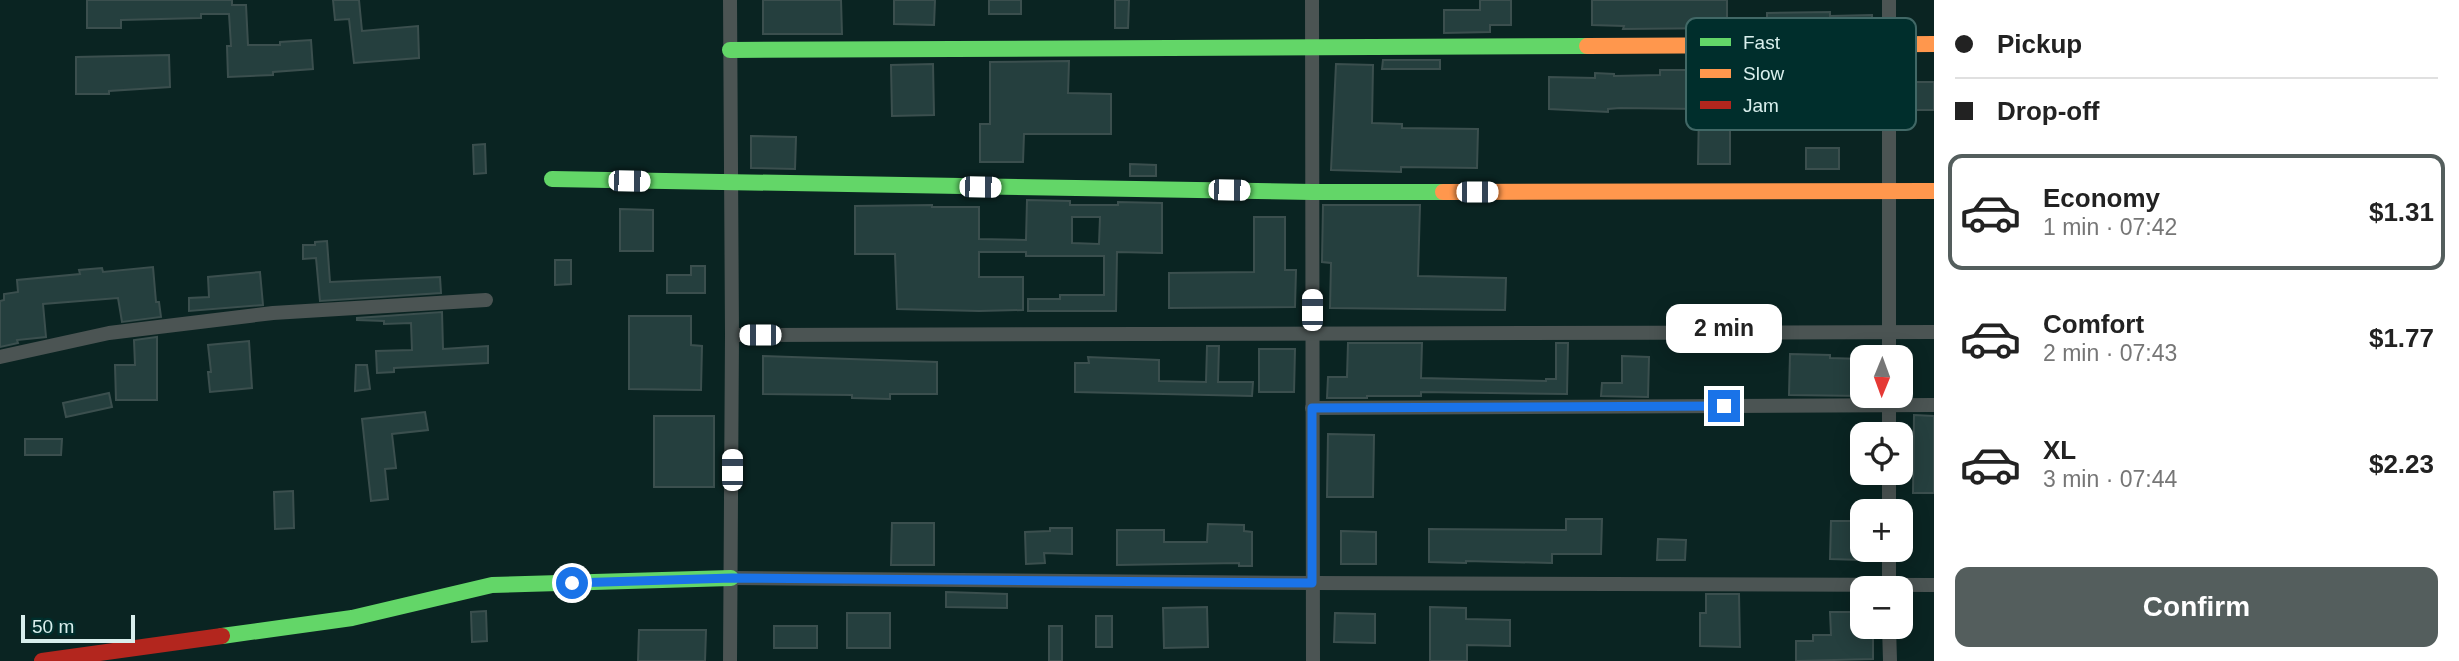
<!DOCTYPE html>
<html lang="en">
<head>
<meta charset="utf-8">
<style>
	:root { --surface:#fff; --page:#f6f6f6; --text:#222; --muted:#767676; --line:#e0e0e0; --accent:#545e5d }
	body { margin:0; font-family:Arial,sans-serif; background:var(--page); color:var(--text); height:100vh; display:flex; flex-direction:column; font-size:26px; white-space:nowrap }
	* { box-sizing:border-box; margin:0 }
	p { font-size:23px; color:var(--muted) }
	.icon { flex:none; width:38px; height:38px; fill:none; stroke:currentColor; stroke-width:2; stroke-linecap:round; stroke-linejoin:round }
	.map { position:relative; flex:1; overflow:hidden }
	.panel { display:flex; flex-direction:column; background:var(--surface); width:525px }
	.panel>* { flex:none }
	.hud { display:grid; align-content:center; height:154px; padding:0 21px; background:var(--surface) }
	.needle { width:46px; rotate:181deg }
	.fabs { position:absolute; left:1850px; top:345px; display:grid; gap:14px }
	.fabs a { display:grid; place-items:center; width:63px; height:63px; border-radius:14px; background:var(--surface); box-shadow:0 4px 18px #0003; font-size:35px }
	.scale { position:absolute; left:21px; bottom:18px; width:114px; box-sizing:border-box; padding-left:7px; border:4px solid #d9efed; border-top:0; font-size:19px; line-height:24px; white-space:nowrap; color:#d9efed; -webkit-text-stroke:5px #002e2c; paint-order:stroke }
	.end { position:absolute; width:32px; height:32px; margin:-16px; border:9px solid #1a73e8; background:#fff; box-shadow:0 0 0 4px #fff }
	.from { border-radius:50% }
	.bubble { position:absolute; height:49px; border-radius:14px; background:var(--surface); box-shadow:0 4px 18px #0003; font-size:23px; font-weight:600; line-height:49px; text-align:center }
	.car { position:absolute; width:21px; height:42px; margin:-21px -10px; border-radius:9px; box-shadow:0 0 5px 2px #0007; background:linear-gradient(#fff 24%,#345 0 40%,#fff 0 76%,#345 0 86%,#fff 0) }
	.hud b { display:flex; align-items:center; gap:24px; height:66px; font-size:26px }
	.hud b+b { border-top:2px solid var(--line) }
	.hud i { width:18px; height:18px; background:var(--text) }
	ul { padding:0; list-style:none }
	li { display:flex; align-items:center; gap:21px; height:116px; margin:0 14px 10px; padding:0 7px; border:4px solid transparent; border-radius:14px }
	li div { flex:1 }
	li b { display:block; font-size:26px }
	li em { font-style:normal; font-weight:600 }
	li.selected { border-color:var(--accent) }
	li>.icon { width:63px; height:63px; stroke-width:1.5 }
	.primary-button { display:flex; gap:14px; margin-top:auto; padding:14px 21px }
	.primary-button a { flex:1; height:80px; border-radius:14px; background:var(--accent); color:#fff; font-size:28px; font-weight:600; line-height:80px; text-align:center }
	main { display:flex; flex:1; min-height:0 }
	.map>svg:first-child { display:block }
	.building { fill:#253f3e; stroke:#3b4f4e; stroke-width:2; fill-rule:evenodd }
	.lines { fill:none; stroke-linecap:round; stroke-linejoin:round }
	.street { stroke:#4b5453; stroke-width:14 }
	.fast { stroke:#63d668; stroke-width:16 }
	.slow { stroke:#ff974d; stroke-width:16 }
	.jam { stroke:#b3261e; stroke-width:16 }
	.route { stroke:#1a73e8; stroke-width:9 }
	.key { fill:#002e2c; stroke:#416866; stroke-width:2 }
	.key-label { font-size:19px; fill:#d9efed }
</style>
</head>
<body>
<main>
<div class="map">
<svg width="1934" height="661" viewBox="0 0 1934 661">
	<rect width="100%" height="100%" fill="#0a2422"/>
	<!-- building -->
	<g class="building">
		<polygon points="87,0 232,0 232,5 246,5 248,45 280,45 280,42 311,40 313,69 273,72 273,75 228,77 227,46 231,46 229,14 201,14 201,18 121,20 121,28 87,28"/>
		<polygon points="333,0 359,0 362,31 418,26 419,58 354,63 349,19 335,20"/>
		<polygon points="763,0 841,0 842,34 763,34"/>
		<polygon points="894,0 935,0 934,25 894,24"/>
		<rect x="989" y="0" width="32" height="14"/>
		<polygon points="1115,0 1129,0 1128,28 1115,28"/>
		<polygon points="1480,0 1511,0 1511,25 1490,25 1490,32 1444,33 1444,10 1480,10"/>
		<polygon points="1592,0 1727,0 1727,28 1623,29 1624,26 1592,25"/>
		<polygon points="1830,12 1830,16 1872,15 1872,28 1767,28 1767,13"/>
		<polygon points="169,55 170,87 109,91 109,94 76,94 76,57"/>
		<polygon points="1383,60 1440,60 1440,69 1382,69"/>
		<polygon points="1069,61 1068,93 1111,94 1111,134 1024,134 1023,162 980,162 980,124 990,124 990,62"/>
		<polygon points="933,64 934,115 892,116 891,65"/>
		<polygon points="1336,64 1373,65 1372,123 1402,124 1402,128 1478,129 1477,168 1401,167 1401,172 1331,170"/>
		<polygon points="1660,70 1695,70 1695,74 1738,75 1738,72 1768,72 1768,110 1730,113 1730,164 1698,164 1699,109 1620,108 1608,109 1608,112 1549,109 1549,77 1595,78 1595,73 1614,74 1614,76 1660,75"/>
		<rect x="1907" y="82" width="27" height="28"/>
		<polygon points="751,136 796,137 795,169 751,168"/>
		<polygon points="485,144 486,173 474,174 473,145"/>
		<rect x="1806" y="148" width="33" height="21"/>
		<polygon points="1130,164 1156,165 1156,176 1130,176"/>
		<path d="M1027,200L1070,201V205H1118V202L1162,203V253L1117,252L1116,311H1028V299H1060V295H1104V256H1026V252H979V277H1023V310L979,311L897,309L895,254H855V206L932,205V207H979V239L1026,240ZM1072,217H1100L1099,244L1072,243Z"/>
		<polygon points="1323,205 1420,205 1418,276 1506,278 1505,310 1330,308 1331,263 1322,262"/>
		<polygon points="620,209 653,210 653,251 620,251"/>
		<polygon points="1254,217 1285,217 1285,270 1296,270 1295,307 1169,308 1169,273 1254,272"/>
		<polygon points="327,241 330,282 440,277 441,293 320,301 316,258 303,259 303,245 315,245 315,242"/>
		<polygon points="555,260 571,260 571,284 555,285"/>
		<polygon points="691,266 705,266 705,293 667,293 667,275 691,275"/>
		<polygon points="153,267 156,302 159,302 161,317 122,322 118,298 43,304 46,337 17,340 18,343 0,347 0,301 4,300 4,294 18,292 17,280 80,274 79,270 102,268 103,272"/>
		<polygon points="260,272 263,305 189,311 189,298 209,297 208,277"/>
		<polygon points="442,312 443,349 488,346 488,363 394,368 394,372 377,373 376,351 412,350 411,323 384,324 384,321 357,320 357,318"/>
		<polygon points="629,316 691,316 691,345 702,346 701,390 629,389"/>
		<polygon points="157,337 157,400 116,400 115,365 135,365 134,340"/>
		<polygon points="249,341 252,388 210,392 208,372 211,372 208,345"/>
		<polygon points="1348,343 1422,343 1421,378 1546,381 1546,379 1556,379 1556,343 1568,343 1567,394 1421,392 1421,396 1367,396 1367,398 1327,398 1328,377 1347,377"/>
		<polygon points="1207,346 1219,346 1218,382 1253,382 1252,396 1075,392 1075,363 1089,363 1088,357 1159,360 1159,381 1206,382"/>
		<polygon points="1259,349 1295,349 1294,392 1259,392"/>
		<polygon points="1790,354 1830,355 1830,358 1862,359 1862,396 1789,395"/>
		<polygon points="763,356 937,362 937,394 890,394 890,399 852,398 852,395 763,394"/>
		<polygon points="1622,356 1649,357 1648,397 1601,396 1602,383 1622,383"/>
		<polygon points="356,365 367,365 370,389 355,391"/>
		<polygon points="109,393 112,407 66,417 63,403"/>
		<polygon points="425,412 428,430 392,434 396,468 385,469 388,499 371,501 362,419"/>
		<polygon points="1914,415 1934,416 1934,493 1913,493"/>
		<rect x="654" y="416" width="60" height="71"/>
		<polygon points="1328,434 1374,435 1373,497 1327,497"/>
		<polygon points="25,439 62,439 61,455 25,455"/>
		<polygon points="293,491 294,528 275,529 274,492"/>
		<polygon points="1566,519 1602,519 1601,554 1552,554 1552,563 1466,561 1466,563 1429,562 1429,529 1566,530"/>
		<polygon points="1831,521 1862,521 1862,560 1830,559"/>
		<polygon points="892,523 934,523 934,565 891,565"/>
		<polygon points="1208,524 1244,525 1244,531 1252,532 1252,566 1239,566 1239,563 1117,565 1117,530 1164,530 1164,542 1207,542"/>
		<polygon points="1050,528 1072,528 1072,554 1044,553 1045,563 1026,564 1025,532 1050,531"/>
		<polygon points="1341,531 1376,532 1376,564 1341,564"/>
		<polygon points="1658,539 1686,540 1685,560 1657,560"/>
		<polygon points="946,592 1007,594 1007,608 946,607"/>
		<polygon points="1706,594 1739,594 1740,647 1700,646 1700,613 1706,613"/>
		<polygon points="1207,607 1208,647 1164,648 1163,608"/>
		<polygon points="1430,607 1466,608 1466,619 1510,620 1510,646 1467,645 1467,661 1430,661"/>
		<polygon points="486,611 487,641 472,642 471,612"/>
		<polygon points="1830,612 1862,612 1862,626 1873,626 1873,659 1796,661 1796,641 1813,641 1813,635 1831,635"/>
		<rect x="847" y="613" width="43" height="35"/>
		<polygon points="1335,613 1375,614 1375,643 1334,642"/>
		<rect x="1096" y="616" width="16" height="31"/>
		<rect x="774" y="626" width="43" height="22"/>
		<rect x="1049" y="626" width="13" height="35"/>
		<polygon points="639,630 706,630 705,661 638,661"/>
	</g>
	<g class="lines">
		<!-- street -->
		<g class="street">
			<polyline points="1312,0 1313,661"/>
			<polyline points="732,335 1934,332"/>
			<polyline points="0,357 109,333 273,313 486,300"/>
			<polyline points="1889,357 1889,0"/>
			<polyline points="1312,408 1934,405"/>
			<polyline points="1889,434 1889,396"/>
			<polyline points="1889,511 1889,472"/>
			<polyline points="1889,550 1889,588"/>
			<polyline points="731,578 1313,583 1934,585"/>
			<polyline points="1889,626 1890,661"/>
			<polyline points="730,661 732,335 730,0"/>
		</g>
		<!-- fast -->
		<g class="fast">
			<polyline points="730,50 1587,46"/>
			<polyline points="552,179 1312,192 1443,192"/>
			<polyline points="222,636 352,618 492,585 731,578"/>
		</g>
		<!-- slow -->
		<g class="slow">
			<polyline points="1587,46 1934,44"/>
			<polyline points="1443,192 1934,191"/>
		</g>
		<!-- jam -->
		<polyline class="jam" points="42,661 222,636"/>
	</g>
	<g class="lines">
		<!-- route -->
		<polyline class="route" points="572,583 732,578 1312,583 1312,408 1724,406"/>
	</g>
	<!-- legend -->
	<rect x="1686" y="18" width="230" height="112" rx="10" class="key"/>
	<rect x="1700" y="38" width="31" height="8" fill="#63d668"/>
	<rect x="1700" y="69" width="31" height="9" fill="#ff974d"/>
	<rect x="1700" y="101" width="31" height="8" fill="#b3261e"/>
	<g class="key-label">
		<text x="1743" y="49">Fast</text>
		<text x="1743" y="80">Slow</text>
		<text x="1743" y="112">Jam</text>
	</g>
</svg>
<div class="fabs">
<a><svg class="needle" viewBox="-14 -14 28 28"><path d="M0-13l5 13h-10z" fill="#e53935"/><path d="M0 13l5-13h-10z" fill="#767676"/></svg></a>
<a><svg class="icon" aria-label="locate" viewBox="0 0 24 24"><circle cx="12" cy="12" r="6"/><path d="M12 2v4M12 18v4M2 12h4M18 12h4"/></svg></a>
<a>+</a>
<a>−</a>
</div>
<div class="scale">50 m</div>
<i class="end from" style="left:572px;top:583px"></i>
<i class="end" style="left:1724px;top:406px"></i>
<div class="bubble" style="left:1666px;top:304px;width:116px">2 min</div>
<i class="car" style="left:629px;top:181px;rotate:91deg"></i>
<i class="car" style="left:980px;top:187px;rotate:91deg"></i>
<i class="car" style="left:1229px;top:190px;rotate:91deg"></i>
<i class="car" style="left:1477px;top:192px;rotate:90deg"></i>
<i class="car" style="left:1312px;top:310px;rotate:0deg"></i>
<i class="car" style="left:760px;top:335px;rotate:270deg"></i>
<i class="car" style="left:732px;top:470px;rotate:0deg"></i>
</div>
<section class="panel">
<div class="hud">
<b><i class="from"></i>Pickup</b>
<b><i></i>Drop-off</b>
</div>
<ul>
<li class="selected"><svg class="icon" aria-label="car" viewBox="0 0 24 24"><path d="M5 17H2v-5l4-1 3-4h7l3 4 3 1v5h-3M9 17h6M6 11h13"/><circle cx="7" cy="17" r="2"/><circle cx="17" cy="17" r="2"/></svg><div><b>Economy</b><p>1 min · 07:42</p></div><em>$1.31</em></li>
<li><svg class="icon" aria-label="car" viewBox="0 0 24 24"><path d="M5 17H2v-5l4-1 3-4h7l3 4 3 1v5h-3M9 17h6M6 11h13"/><circle cx="7" cy="17" r="2"/><circle cx="17" cy="17" r="2"/></svg><div><b>Comfort</b><p>2 min · 07:43</p></div><em>$1.77</em></li>
<li><svg class="icon" aria-label="car" viewBox="0 0 24 24"><path d="M5 17H2v-5l4-1 3-4h7l3 4 3 1v5h-3M9 17h6M6 11h13"/><circle cx="7" cy="17" r="2"/><circle cx="17" cy="17" r="2"/></svg><div><b>XL</b><p>3 min · 07:44</p></div><em>$2.23</em></li>
</ul>
<div class="primary-button"><a>Confirm</a></div>
</section>
</main>
</body>
</html>
